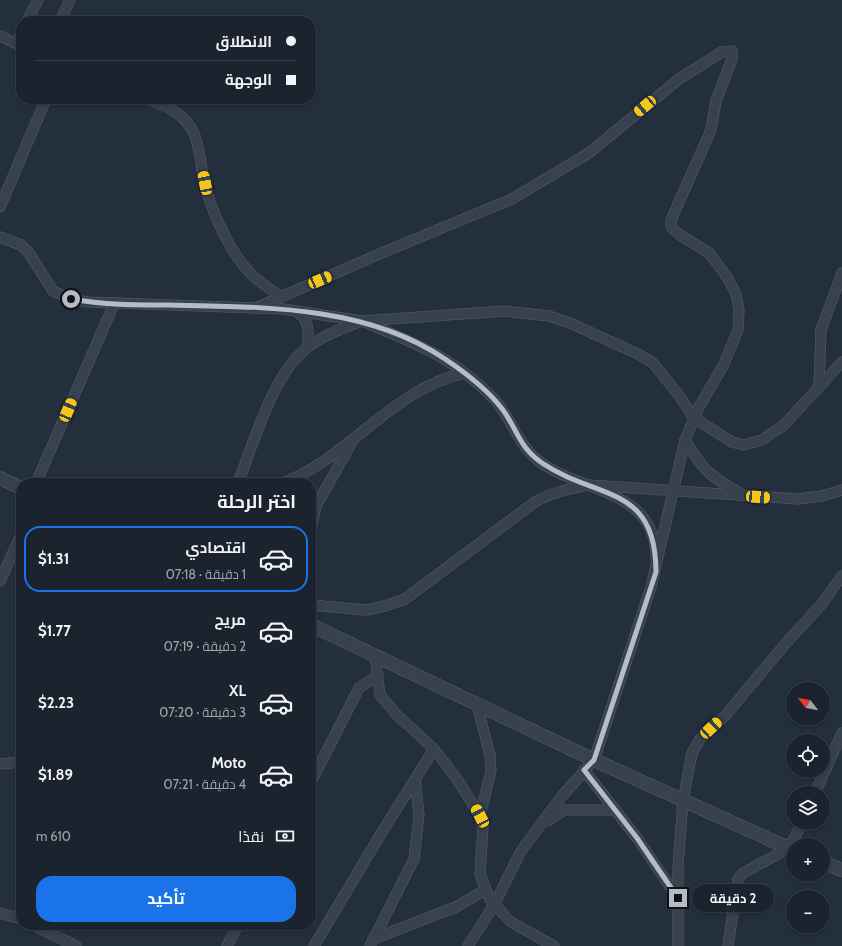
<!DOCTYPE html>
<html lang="ar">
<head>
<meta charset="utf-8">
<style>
	:root { --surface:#1b232e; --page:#282f3a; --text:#f1f3f6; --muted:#a0a4aa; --line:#39404a; --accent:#1a73e8 }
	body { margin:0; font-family:Cabin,Cairo,sans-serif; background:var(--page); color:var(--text); direction:rtl; height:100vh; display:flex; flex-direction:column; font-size:15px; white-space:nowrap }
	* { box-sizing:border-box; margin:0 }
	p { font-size:13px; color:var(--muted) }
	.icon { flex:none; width:22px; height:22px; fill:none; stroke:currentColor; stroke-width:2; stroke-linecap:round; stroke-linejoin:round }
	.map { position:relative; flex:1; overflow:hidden; direction:ltr }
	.panel { position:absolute; left:16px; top:478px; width:300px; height:452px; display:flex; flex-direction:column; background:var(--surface); border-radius:16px; box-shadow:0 2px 6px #0003,0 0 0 1px var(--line); direction:rtl }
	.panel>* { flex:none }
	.banner { position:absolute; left:16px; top:16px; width:300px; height:88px; border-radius:16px; box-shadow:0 2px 6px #0003,0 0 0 1px var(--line); direction:rtl; display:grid; align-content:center; height:88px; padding:0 20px; background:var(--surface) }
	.needle { width:26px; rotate:301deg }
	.fabs { position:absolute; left:786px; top:682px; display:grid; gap:8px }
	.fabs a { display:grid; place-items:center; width:44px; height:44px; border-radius:50%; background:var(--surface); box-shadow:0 2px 6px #0003,0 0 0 1px var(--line); font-size:20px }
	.end { position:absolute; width:18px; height:18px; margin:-9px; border:5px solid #b4bcc9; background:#111; box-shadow:0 0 0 2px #111 }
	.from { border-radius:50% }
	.bubble { position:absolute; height:28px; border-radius:14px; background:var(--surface); box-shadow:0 2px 6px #0003,0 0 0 1px var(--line); font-size:13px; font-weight:700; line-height:28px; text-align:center; direction:rtl }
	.car { position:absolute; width:12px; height:24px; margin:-12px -6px; border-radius:5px; box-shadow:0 0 3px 1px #0007; background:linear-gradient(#f5c518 24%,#345 0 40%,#f5c518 0 76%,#345 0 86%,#f5c518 0) }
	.banner b { display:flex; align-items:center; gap:14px; height:38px; font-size:15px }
	.banner b+b { border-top:1px solid var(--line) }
	.banner i { width:10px; height:10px; background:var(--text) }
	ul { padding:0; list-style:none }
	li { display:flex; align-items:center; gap:12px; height:66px; margin:0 8px 6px; padding:0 12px; border:2px solid transparent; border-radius:16px }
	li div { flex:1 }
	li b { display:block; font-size:15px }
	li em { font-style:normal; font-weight:700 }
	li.current { border-color:var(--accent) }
	li>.icon { width:36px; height:36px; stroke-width:1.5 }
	h2 { padding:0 20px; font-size:18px; line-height:48px }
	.pay { display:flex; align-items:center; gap:10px; height:44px; padding:0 20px; font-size:15px }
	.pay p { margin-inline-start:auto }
	.button { display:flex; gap:8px; margin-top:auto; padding:8px 20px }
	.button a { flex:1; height:46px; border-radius:16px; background:var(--accent); color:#fff; font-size:16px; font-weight:700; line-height:46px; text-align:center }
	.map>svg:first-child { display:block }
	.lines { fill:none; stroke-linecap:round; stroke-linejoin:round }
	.minor-casing { stroke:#565f6c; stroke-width:11 }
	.tertiary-casing { stroke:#565f6c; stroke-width:14 }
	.minor { stroke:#38414e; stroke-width:10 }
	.tertiary { stroke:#38414e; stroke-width:13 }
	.route { stroke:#b4bcc9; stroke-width:5 }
</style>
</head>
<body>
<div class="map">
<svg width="842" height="946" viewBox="0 0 842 946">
	<rect width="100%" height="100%" fill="#242f3e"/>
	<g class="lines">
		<!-- minor casing -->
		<g class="minor-casing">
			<g id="minor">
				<polyline points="27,21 38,0"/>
				<polyline points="60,21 70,0"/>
				<polyline points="0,36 21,46"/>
				<polyline points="16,43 21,34"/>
				<path d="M147,99C165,106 180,111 191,128C199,139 201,167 204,181C211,211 230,253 252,275C261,283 271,290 281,297"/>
				<polyline points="0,207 46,99"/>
				<polyline points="0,237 21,245 29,253 53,291 71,299 88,302 283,309 362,321 504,311 549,316 570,323 640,355 653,363 678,394 694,418 732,442 743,445 762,440 784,425 842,362"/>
				<polyline points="256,308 384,252 512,199 589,153 679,79 722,52 732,51 732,59 716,101 711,130 671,220 671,227 680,235 709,253 727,277 736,294 739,310 738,330 724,364 699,407 685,440 651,587 594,760 562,796 521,851 494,905 468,946"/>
				<path d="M296,311C310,319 309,334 307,348"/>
				<polyline points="819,387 821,330 842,273"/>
				<path d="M685,440C703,471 711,477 743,495"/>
				<polyline points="36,483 114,304"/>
				<path d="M238,483C252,447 272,380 300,354C318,337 340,329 362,321C413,343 455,357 494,399C513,420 517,445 540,462C582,493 656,489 656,558"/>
				<path d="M283,483C350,457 393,388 465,373"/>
				<polyline points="311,530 316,506 352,442"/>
				<polyline points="0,581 21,535"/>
				<path d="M311,605L366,610L385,606L405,599L535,502C552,492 569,489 589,485L798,499L822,496L842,490"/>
				<polyline points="375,656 380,695 396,714 434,749 457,779 480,816 483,828 480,874 490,900 511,922 554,946"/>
				<polyline points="477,705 490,755 491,771 480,816"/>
				<polyline points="0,764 21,762"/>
				<polyline points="584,770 637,838 677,897"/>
				<polyline points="311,782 359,688 378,675"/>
				<polyline points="815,793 842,733"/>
				<polyline points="548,821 564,810 616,810"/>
				<polyline points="0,913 21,919"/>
				<polyline points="33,925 76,946"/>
				<polyline points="373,939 456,907 485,890"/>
				<polyline points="227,946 238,925"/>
				<polyline points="314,946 382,832 434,749"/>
				<polyline points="370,946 414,859 419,815 415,780"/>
				<polyline points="678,946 678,866 683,801 692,753 700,739 725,716 786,643 820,606 842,576"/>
				<polyline points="728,946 738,879 743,873 789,848 802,823"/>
			</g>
		</g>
		<!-- tertiary casing -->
		<g class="tertiary-casing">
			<g id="tertiary">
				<polyline points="0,478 21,488"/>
				<polyline points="311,625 594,760 793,850"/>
				<polyline points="823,862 842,870"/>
			</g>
		</g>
		<!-- minor -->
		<use href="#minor" class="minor"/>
		<!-- tertiary -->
		<use href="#tertiary" class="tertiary"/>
	</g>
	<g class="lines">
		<!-- route -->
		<path class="route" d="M71,299C103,305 136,305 169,305C261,307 366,305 445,359C466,373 488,390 503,410C518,431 519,447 542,463C597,500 656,484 656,572L594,760L584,770L637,838L678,898"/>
	</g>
</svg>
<div class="fabs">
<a><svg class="needle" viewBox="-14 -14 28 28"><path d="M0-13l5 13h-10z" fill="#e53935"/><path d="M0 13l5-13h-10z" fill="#a0a4aa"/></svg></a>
<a><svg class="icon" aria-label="locate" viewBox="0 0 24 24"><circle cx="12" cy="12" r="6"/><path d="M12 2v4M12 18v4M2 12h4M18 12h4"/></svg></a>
<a><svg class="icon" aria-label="layers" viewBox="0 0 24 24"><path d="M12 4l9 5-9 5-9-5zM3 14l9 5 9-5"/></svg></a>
<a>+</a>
<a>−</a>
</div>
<i class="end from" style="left:71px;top:299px"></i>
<i class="end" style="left:678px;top:898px"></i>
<div class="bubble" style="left:692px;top:884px;width:82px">2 دقيقة</div>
<i class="car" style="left:645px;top:106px;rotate:230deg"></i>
<i class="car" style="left:205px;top:183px;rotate:349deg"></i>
<i class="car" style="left:320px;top:280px;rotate:67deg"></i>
<i class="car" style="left:68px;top:410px;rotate:23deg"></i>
<i class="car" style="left:758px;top:497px;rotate:94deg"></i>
<i class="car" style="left:711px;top:728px;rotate:47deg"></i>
<i class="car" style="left:480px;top:816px;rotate:332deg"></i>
<div class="banner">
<b><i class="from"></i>الانطلاق</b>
<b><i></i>الوجهة</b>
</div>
<section class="panel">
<h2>اختر الرحلة</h2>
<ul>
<li class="current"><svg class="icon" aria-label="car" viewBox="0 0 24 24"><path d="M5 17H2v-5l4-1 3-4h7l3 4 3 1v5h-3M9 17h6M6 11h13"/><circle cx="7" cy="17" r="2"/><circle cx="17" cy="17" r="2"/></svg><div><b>اقتصادي</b><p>1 دقيقة · 07:18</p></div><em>$1.31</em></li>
<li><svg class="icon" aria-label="car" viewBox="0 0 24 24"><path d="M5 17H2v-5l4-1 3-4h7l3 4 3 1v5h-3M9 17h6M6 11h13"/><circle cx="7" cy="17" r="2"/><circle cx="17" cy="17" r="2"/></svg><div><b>مريح</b><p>2 دقيقة · 07:19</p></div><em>$1.77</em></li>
<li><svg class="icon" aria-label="car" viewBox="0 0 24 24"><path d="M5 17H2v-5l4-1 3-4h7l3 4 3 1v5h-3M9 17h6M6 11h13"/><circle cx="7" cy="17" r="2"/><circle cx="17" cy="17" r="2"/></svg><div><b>XL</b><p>3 دقيقة · 07:20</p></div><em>$2.23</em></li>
<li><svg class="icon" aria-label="car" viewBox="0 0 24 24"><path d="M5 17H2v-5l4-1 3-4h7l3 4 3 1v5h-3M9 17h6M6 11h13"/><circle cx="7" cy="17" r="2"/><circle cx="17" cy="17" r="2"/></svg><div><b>Moto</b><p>4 دقيقة · 07:21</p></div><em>$1.89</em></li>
</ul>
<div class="pay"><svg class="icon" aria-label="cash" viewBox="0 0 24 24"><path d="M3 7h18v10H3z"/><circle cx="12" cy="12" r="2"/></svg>نقدًا<p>610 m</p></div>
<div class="button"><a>تأكيد</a></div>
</section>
</div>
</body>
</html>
